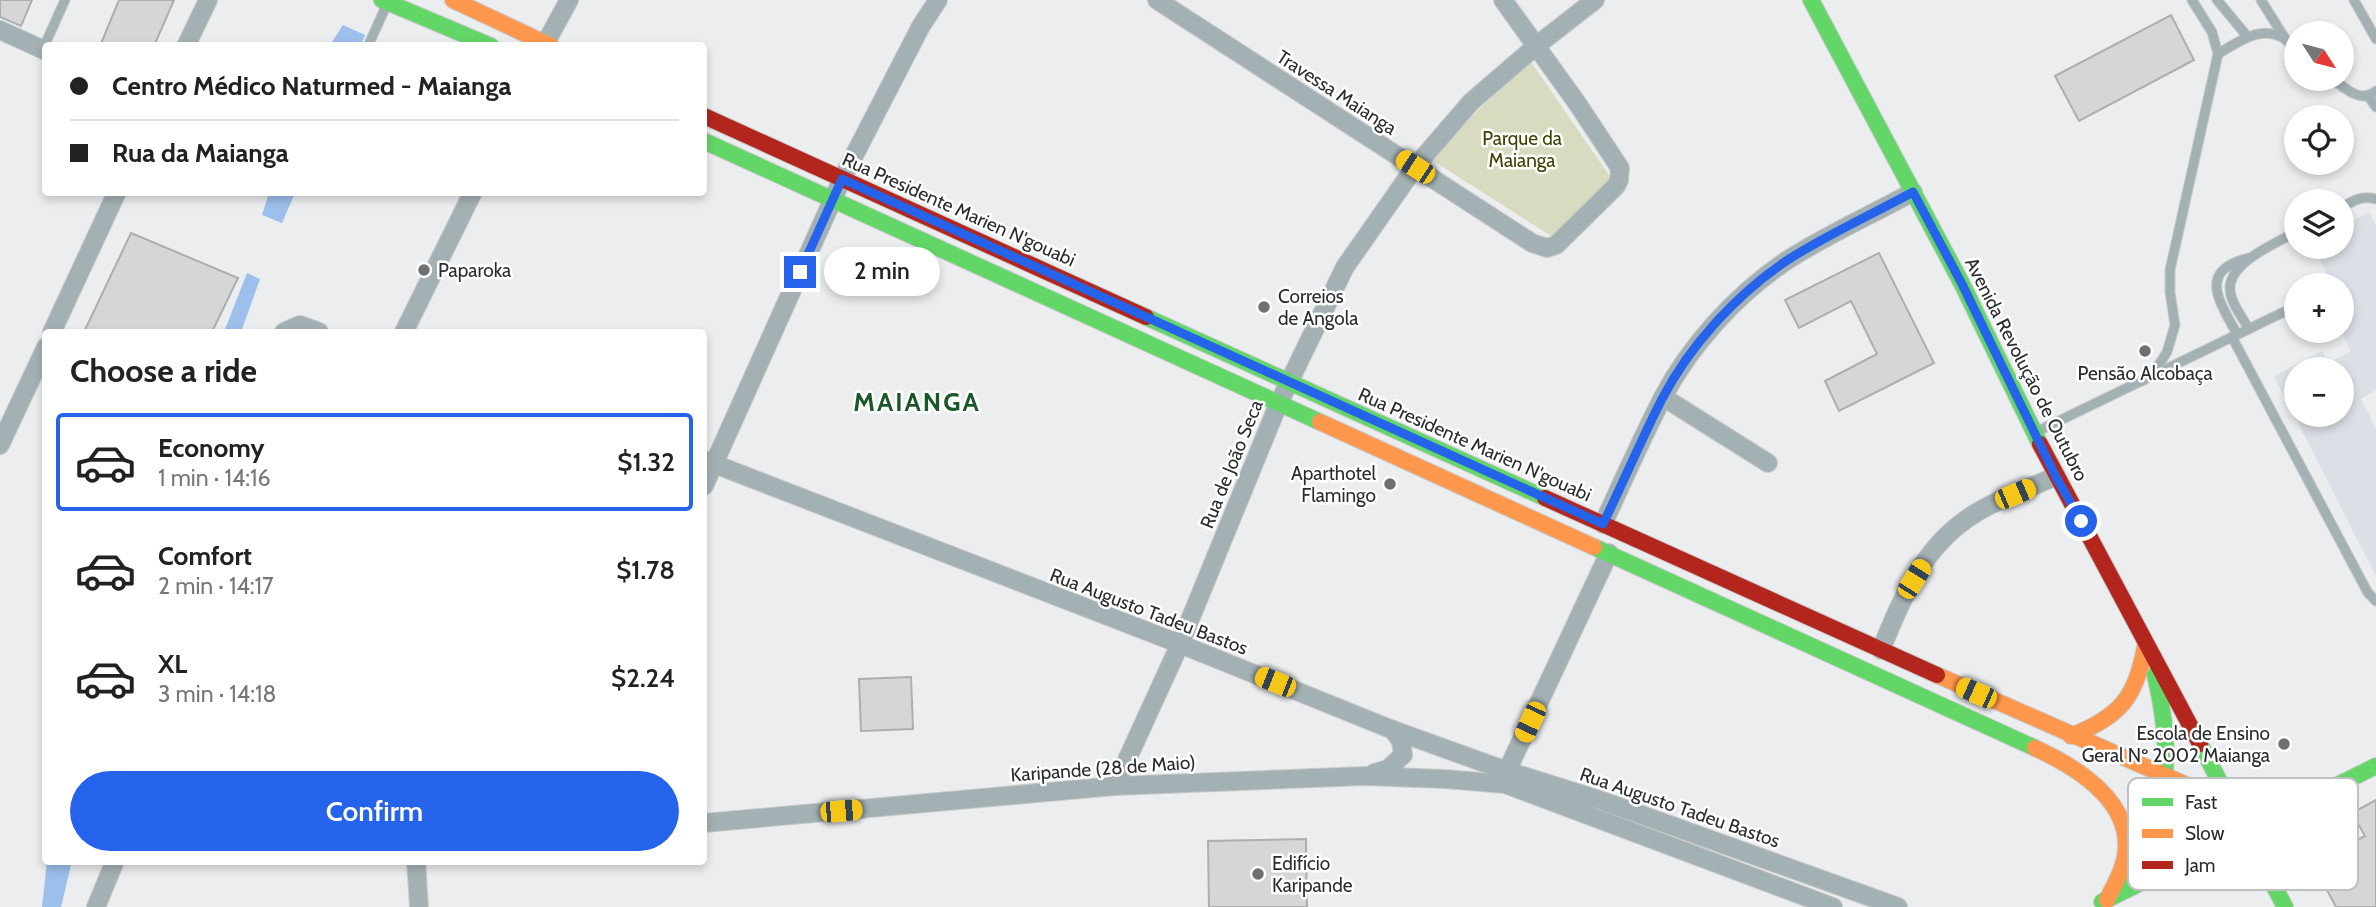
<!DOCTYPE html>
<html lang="en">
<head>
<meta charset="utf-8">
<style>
	:root { --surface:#fff; --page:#f6f6f6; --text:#222; --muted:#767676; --line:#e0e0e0; --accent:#2563eb }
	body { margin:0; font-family:Cabin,sans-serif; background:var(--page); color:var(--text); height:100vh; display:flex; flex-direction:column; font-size:26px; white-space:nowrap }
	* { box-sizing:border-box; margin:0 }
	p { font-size:23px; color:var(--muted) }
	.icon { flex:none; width:38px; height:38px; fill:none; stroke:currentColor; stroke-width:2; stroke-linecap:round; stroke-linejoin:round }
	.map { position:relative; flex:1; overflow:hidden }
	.sheet { position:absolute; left:42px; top:329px; width:665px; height:536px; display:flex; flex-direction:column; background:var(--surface); border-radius:7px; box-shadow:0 4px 10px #0003 }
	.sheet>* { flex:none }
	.guide { position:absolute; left:42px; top:42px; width:665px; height:154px; border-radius:7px; box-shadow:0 4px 10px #0003; display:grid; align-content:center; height:154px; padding:0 28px; background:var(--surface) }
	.needle { width:46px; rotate:126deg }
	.controls { position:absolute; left:2284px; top:21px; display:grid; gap:14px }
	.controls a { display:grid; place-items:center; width:70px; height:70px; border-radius:50%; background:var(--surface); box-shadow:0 4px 10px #0003; font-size:35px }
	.end { position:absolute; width:32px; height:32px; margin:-16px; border:9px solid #2563eb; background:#fff; box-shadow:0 0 0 4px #fff }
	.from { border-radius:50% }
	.bubble { position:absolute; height:49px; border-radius:24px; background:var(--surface); box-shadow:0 4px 10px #0003; font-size:23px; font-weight:600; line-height:49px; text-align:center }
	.car { position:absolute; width:21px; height:42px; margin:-21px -10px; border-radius:9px; box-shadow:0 0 5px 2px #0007; background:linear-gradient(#f5c518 24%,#345 0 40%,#f5c518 0 76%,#345 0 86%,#f5c518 0) }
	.guide b { display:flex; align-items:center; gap:24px; height:66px; font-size:26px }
	.guide b+b { border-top:2px solid var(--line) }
	.guide i { width:18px; height:18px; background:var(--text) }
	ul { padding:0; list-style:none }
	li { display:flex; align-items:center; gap:21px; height:98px; margin:0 14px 10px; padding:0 14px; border:4px solid transparent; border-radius:7px }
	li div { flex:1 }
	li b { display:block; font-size:26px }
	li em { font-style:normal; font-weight:600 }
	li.active { border-color:var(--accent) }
	li>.icon { width:63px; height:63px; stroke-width:1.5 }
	h2 { padding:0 28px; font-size:32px; line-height:84px }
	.cta { display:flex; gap:14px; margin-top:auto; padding:14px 28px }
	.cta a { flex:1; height:80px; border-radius:42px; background:var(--accent); color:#fff; font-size:28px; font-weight:600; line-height:80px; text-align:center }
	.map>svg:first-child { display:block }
	.built { fill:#dce0e6; fill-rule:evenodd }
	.green { fill:#d8dbc0 }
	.water { fill:#9dbfeb }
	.building { fill:#d4d6d7; stroke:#adaeaf; stroke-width:2 }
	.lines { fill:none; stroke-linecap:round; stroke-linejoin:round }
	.lane-casing { stroke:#c9cacb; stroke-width:11 }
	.street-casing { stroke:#c9cacb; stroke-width:20 }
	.fast-casing { stroke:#c9cacb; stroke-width:18 }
	.slow-casing { stroke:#c9cacb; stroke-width:18 }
	.jam-casing { stroke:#c9cacb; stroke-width:18 }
	.lane { stroke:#a4b1b4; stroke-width:9 }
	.street { stroke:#a4b1b4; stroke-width:18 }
	.fast { stroke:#63d668; stroke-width:16 }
	.slow { stroke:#ff974d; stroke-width:16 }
	.jam { stroke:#b3261e; stroke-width:16 }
	.route { stroke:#2563eb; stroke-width:9 }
	.poi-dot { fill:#6e7072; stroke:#fff; stroke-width:2.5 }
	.labels { text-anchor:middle; stroke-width:5; stroke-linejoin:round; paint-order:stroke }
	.street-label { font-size:19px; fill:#2b2c2e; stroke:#fff }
	.park-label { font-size:19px; fill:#404301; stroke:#fff }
	.poi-label { font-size:19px; fill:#2b2c2e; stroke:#fff; text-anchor:start }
	.district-label { font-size:26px; font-weight:bold; letter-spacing:2px; fill:#1b5828; stroke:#fff }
	.key { fill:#fff; stroke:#bfc0c0; stroke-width:2 }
	.key-label { font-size:19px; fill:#2b2c2e }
</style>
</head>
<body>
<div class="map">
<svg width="2376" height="907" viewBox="0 0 2376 907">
	<rect width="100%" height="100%" fill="#ebedef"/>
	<!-- built -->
	<path class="built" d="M2369,212L2376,226V390L2361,399L2376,429V576L2274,376L2322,351L2328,363L2351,351L2341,331L2342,285H2318L2315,280L2327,274L2313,247H2342V227ZM2296,369H2342V415H2296Z"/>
	<!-- green -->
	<polygon class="green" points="1531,62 1611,178 1551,236 1432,160 1479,109"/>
	<!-- water -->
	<g class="water">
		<polygon points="343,25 365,35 361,45 330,45"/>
		<polygon points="269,193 295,193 282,223 262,215"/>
		<polygon points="247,273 260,279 241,332 224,332"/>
		<polygon points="47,861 72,861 61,907 42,907"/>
	</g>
	<!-- building -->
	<g class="building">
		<polygon points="0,0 32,0 21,26 0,17"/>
		<polygon points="119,0 174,0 154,46 100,46"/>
		<polygon points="2171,15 2194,60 2079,121 2055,76"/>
		<polygon points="131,233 238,278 212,332 84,332"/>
		<polygon points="1879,253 1934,363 1839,411 1825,381 1877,354 1851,301 1799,328 1785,300"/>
		<polygon points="911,677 913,729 861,731 859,679"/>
		<polygon points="2376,800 2376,907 2336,907 2313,864 2365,836 2352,813"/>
		<polygon points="1306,839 1307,907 1209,907 1208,841"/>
	</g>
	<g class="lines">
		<!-- lane casing -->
		<g class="lane-casing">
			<g id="lane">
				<polyline points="2217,0 2247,36"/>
				<polyline points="2261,0 2286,40"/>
				<polyline points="2354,0 2376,39"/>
				<polyline points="368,46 387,4"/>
				<polyline points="43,49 65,0"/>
				<path d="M2218,54C2238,42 2261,24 2285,39C2289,42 2292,48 2296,52"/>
				<path d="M2332,79C2345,88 2361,104 2376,91"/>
				<polyline points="2368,96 2376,107"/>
				<path d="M2342,207C2353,201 2362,195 2376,199"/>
				<path d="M2249,329C2242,317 2230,302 2230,288C2230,262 2276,243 2296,232"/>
				<path d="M2237,334C2219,301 2197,270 2249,258"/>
				<polyline points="2232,337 2368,593 2376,601"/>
				<polyline points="2142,381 2160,363 2167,352 2175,325 2170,292 2170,270 2218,54 2212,32 2192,0"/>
				<polyline points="2036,432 2296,306"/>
			</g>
		</g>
		<!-- street casing -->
		<g class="street-casing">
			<g id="street">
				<polyline points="1157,0 1532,243 1547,248 1556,245 1616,186 1619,180 1620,168 1577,103 1503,0"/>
				<polyline points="0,30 46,51"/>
				<polyline points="186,46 208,0"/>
				<polyline points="544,46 569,0"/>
				<polyline points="52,332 117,192"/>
				<polyline points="284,332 300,325 319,332"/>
				<polyline points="404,332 473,192"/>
				<polyline points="1663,397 1768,463"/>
				<polyline points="0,445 46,347"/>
				<polyline points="704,460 1180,644 1393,730 1507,771 1600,800 1898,907"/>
				<polyline points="704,486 842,179 921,26 938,0"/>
				<path d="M1603,524C1622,483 1641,440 1662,399C1690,345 1736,295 1786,261C1826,235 1871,215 1913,192"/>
				<path d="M1881,650C1900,602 1921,552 1964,521C1991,501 2026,490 2056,476"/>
				<polyline points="1507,771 1609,553"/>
				<polyline points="1374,773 1388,769 1403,755 1401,741 1393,730"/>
				<polyline points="1115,786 1180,644 1278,405 1345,267 1415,167 1471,102 1536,46 1595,0"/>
				<polyline points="704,823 1115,786 1364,776 1445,779 1505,784 1833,907"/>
				<polyline points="416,861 419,907"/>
				<polyline points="96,907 115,861"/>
			</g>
		</g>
		<!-- fast casing -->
		<g class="fast-casing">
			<g id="fast">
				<polyline points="382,0 491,46"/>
				<polyline points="1811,0 1962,284 2040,444"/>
				<polyline points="704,141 1320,422"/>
				<polyline points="1146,317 1545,498"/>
				<polyline points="1594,547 2035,748"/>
				<polyline points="2200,744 2285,907"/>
				<path d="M2126,874C2170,802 2174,756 2155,675"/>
				<polyline points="2102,902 2376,766"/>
			</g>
		</g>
		<!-- slow casing -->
		<g class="slow-casing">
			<g id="slow">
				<polyline points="453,0 551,46"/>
				<polyline points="1320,422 1594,547"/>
				<polyline points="1937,675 2232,805"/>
				<path d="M2071,736C2119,717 2136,698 2145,647"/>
				<path d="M2035,748C2074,766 2129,798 2126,849C2125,868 2115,883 2107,900"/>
			</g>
		</g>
		<!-- jam casing -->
		<g class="jam-casing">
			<g id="jam">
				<polyline points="704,116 1146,317"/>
				<polyline points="2040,444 2200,744"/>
				<polyline points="1545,498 1937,675"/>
			</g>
		</g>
		<!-- lane -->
		<use href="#lane" class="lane"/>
		<!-- street -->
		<use href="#street" class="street"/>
		<!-- fast -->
		<use href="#fast" class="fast"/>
		<!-- slow -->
		<use href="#slow" class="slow"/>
		<!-- jam -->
		<use href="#jam" class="jam"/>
	</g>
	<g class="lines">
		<!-- route -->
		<path class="route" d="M800,272L842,179L1603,524C1623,483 1641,440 1662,399C1690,345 1736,295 1786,261C1826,235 1871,215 1913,192L1962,284L2056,477L2081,521"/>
	</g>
	<!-- markers -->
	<g class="poi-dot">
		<circle cx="424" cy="270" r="7"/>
		<circle cx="1264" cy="307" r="7"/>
		<circle cx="2145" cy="351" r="7"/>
		<circle cx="1390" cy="484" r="7"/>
		<circle cx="2284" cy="744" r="7"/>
		<circle cx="1258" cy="874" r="7"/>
	</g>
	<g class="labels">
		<!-- street labels -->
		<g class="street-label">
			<text transform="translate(1337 92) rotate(33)" y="7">Travessa Maianga</text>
			<text transform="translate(959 209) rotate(24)" y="7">Rua Presidente Marien N'gouabi</text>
			<text transform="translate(2027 369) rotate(63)" y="7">Avenida Revolução de Outubro</text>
			<text transform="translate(1475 444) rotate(24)" y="7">Rua Presidente Marien N'gouabi</text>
			<text transform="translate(1231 464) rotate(-68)" y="7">Rua de João Seca</text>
			<text transform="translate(1149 611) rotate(21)" y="7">Rua Augusto Tadeu Bastos</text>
			<text transform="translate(1103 768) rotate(-4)" y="7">Karipande (28 de Maio)</text>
			<text transform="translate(1680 807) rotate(19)" y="7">Rua Augusto Tadeu Bastos</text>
		</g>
		<!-- park labels -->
		<g class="park-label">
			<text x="1522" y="145">Parque da<tspan x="1522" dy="22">Maianga</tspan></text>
		</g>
		<!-- poi labels -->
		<g class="poi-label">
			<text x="438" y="277">Paparoka</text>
			<text x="1278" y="303">Correios<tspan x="1278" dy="22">de Angola</tspan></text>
			<text x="2145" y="380" text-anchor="middle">Pensão Alcobaça</text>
			<text x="1376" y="480" text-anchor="end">Aparthotel<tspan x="1376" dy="22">Flamingo</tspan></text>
			<text x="2270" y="740" text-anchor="end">Escola de Ensino<tspan x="2270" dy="22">Geral Nº 2002 Maianga</tspan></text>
			<text x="1272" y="870">Edifício<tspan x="1272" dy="22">Karipande</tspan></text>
		</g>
		<!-- district labels -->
		<g class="district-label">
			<text x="917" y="411">MAIANGA</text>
		</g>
	</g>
	<!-- legend -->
	<rect x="2128" y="778" width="230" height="112" rx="10" class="key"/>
	<rect x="2142" y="798" width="31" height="8" fill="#63d668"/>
	<rect x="2142" y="829" width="31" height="9" fill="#ff974d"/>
	<rect x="2142" y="861" width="31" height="8" fill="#b3261e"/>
	<g class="key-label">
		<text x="2185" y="809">Fast</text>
		<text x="2185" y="840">Slow</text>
		<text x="2185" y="872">Jam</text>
	</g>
</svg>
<div class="controls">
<a><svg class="needle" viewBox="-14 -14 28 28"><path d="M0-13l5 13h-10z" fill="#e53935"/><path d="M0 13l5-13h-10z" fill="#767676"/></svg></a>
<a><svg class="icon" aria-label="locate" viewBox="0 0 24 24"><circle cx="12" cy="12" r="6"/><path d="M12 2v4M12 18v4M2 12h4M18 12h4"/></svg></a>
<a><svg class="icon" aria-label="layers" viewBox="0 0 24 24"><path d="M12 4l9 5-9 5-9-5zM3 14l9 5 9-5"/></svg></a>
<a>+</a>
<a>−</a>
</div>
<i class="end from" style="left:2081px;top:521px"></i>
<i class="end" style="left:800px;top:272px"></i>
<div class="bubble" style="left:824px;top:247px;width:116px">2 min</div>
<i class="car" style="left:1415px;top:167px;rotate:303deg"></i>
<i class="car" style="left:2015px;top:494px;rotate:67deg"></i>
<i class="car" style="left:1914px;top:579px;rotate:32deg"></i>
<i class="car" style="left:1275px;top:682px;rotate:292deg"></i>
<i class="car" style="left:1976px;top:693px;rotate:294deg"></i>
<i class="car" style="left:1530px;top:722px;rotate:205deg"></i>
<i class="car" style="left:841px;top:811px;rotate:85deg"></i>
<div class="guide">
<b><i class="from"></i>Centro Médico Naturmed - Maianga</b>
<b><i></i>Rua da Maianga</b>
</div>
<section class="sheet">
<h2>Choose a ride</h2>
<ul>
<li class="active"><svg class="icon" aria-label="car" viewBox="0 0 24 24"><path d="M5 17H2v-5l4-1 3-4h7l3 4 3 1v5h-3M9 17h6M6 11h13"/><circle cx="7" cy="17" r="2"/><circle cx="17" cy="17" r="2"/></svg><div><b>Economy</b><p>1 min · 14:16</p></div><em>$1.32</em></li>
<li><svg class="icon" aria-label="car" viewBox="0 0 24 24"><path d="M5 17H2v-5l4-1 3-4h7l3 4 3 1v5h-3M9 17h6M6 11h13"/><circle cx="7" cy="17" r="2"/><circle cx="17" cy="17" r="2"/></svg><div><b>Comfort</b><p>2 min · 14:17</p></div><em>$1.78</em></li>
<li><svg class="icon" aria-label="car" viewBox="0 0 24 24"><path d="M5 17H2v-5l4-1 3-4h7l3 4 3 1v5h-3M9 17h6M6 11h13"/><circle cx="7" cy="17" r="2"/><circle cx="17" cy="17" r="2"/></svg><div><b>XL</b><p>3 min · 14:18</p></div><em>$2.24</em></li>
</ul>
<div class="cta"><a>Confirm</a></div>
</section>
</div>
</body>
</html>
